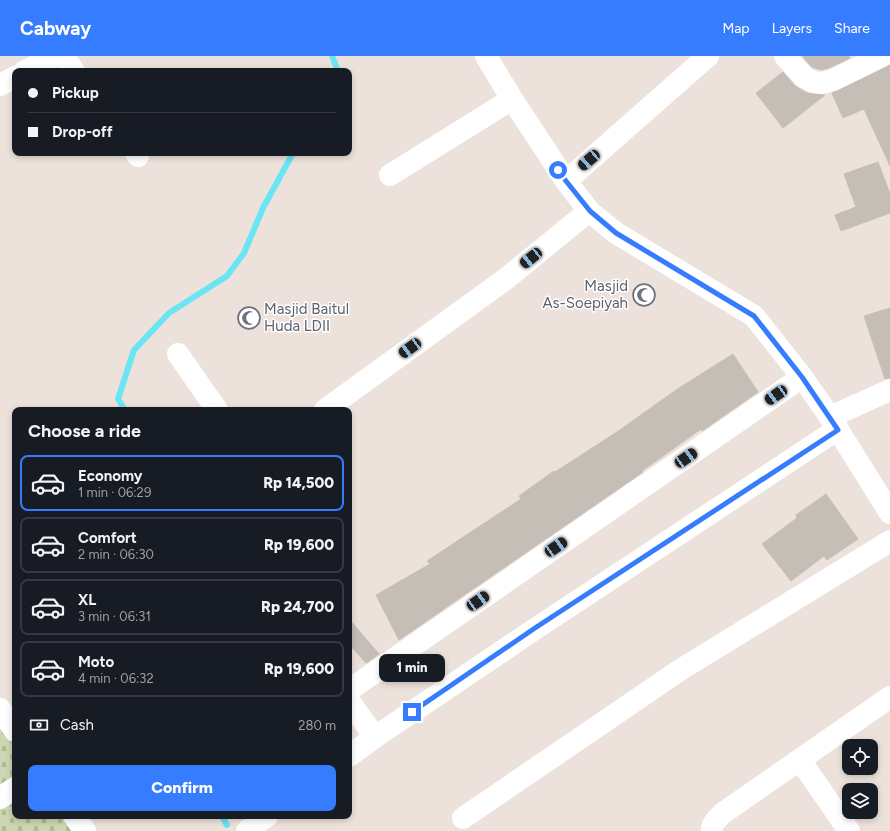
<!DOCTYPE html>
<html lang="en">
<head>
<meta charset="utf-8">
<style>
	:root { --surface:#171b24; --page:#20242c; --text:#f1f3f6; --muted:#9ea1a6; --line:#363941; --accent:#367cff }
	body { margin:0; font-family:Figtree,sans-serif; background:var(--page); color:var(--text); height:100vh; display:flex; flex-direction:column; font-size:15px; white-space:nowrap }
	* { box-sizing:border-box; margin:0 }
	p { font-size:13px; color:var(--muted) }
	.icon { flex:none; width:22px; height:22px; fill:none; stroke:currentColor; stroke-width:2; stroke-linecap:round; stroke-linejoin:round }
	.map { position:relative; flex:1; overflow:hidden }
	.drawer { position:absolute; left:12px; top:351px; width:340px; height:412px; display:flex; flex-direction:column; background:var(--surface); border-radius:8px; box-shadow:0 2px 6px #0003 }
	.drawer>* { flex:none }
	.banner { position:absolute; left:12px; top:12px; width:340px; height:88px; border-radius:8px; box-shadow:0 2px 6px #0003; display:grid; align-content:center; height:88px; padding:0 16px; background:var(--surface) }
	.controls { position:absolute; left:842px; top:683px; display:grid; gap:8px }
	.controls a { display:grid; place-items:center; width:36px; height:36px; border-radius:8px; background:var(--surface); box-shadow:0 2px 6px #0003; font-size:20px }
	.end { position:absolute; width:18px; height:18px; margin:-9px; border:5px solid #367cff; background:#fff; box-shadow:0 0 0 2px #fff }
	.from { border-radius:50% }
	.bubble { position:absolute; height:28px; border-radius:8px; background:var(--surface); box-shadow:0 2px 6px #0003; font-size:13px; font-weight:800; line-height:28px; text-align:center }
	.car { position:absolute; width:12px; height:24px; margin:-12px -6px; border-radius:5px; box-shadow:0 0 3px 1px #0007; background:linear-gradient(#222 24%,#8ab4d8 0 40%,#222 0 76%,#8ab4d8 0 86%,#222 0) }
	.banner b { display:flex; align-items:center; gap:14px; height:38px; font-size:15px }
	.banner b+b { border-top:1px solid var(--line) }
	.banner i { width:10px; height:10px; background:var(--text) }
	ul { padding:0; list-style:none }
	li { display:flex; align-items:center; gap:12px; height:56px; margin:0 8px 6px; padding:0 8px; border:2px solid var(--line); border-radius:8px }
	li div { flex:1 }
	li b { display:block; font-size:15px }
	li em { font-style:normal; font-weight:800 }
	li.on { border-color:var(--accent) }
	li>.icon { width:36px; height:36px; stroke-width:1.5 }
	h2 { padding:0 16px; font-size:18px; line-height:48px }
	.pay { display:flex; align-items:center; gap:10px; height:44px; padding:0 16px; font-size:15px }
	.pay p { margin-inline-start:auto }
	.cta { display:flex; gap:8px; margin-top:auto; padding:8px 16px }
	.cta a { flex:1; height:46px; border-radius:8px; background:var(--accent); color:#fff; font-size:16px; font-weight:800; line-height:46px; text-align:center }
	header { display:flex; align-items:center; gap:24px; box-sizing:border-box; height:56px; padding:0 20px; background:var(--accent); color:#fff }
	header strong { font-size:19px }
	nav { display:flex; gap:22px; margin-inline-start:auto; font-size:14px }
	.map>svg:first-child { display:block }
	.cemetery { fill:url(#cemetery-stones) }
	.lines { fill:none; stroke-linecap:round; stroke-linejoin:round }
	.stream { stroke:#69e5f4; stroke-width:6 }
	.building { fill:#c4beb7; stroke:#c8beb5 }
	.minor { stroke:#fff; stroke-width:22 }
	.route { stroke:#367cff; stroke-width:5 }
	.labels { text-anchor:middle; stroke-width:3; stroke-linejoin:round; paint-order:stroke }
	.worship-label { font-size:15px; fill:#5b616d; stroke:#fff; text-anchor:end }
</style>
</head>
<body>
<header>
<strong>Cabway</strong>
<nav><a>Map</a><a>Layers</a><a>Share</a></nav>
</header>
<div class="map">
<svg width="890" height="775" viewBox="0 0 890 775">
	<defs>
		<pattern id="cemetery-stones" width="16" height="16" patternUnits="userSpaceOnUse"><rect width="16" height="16" fill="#cad7b1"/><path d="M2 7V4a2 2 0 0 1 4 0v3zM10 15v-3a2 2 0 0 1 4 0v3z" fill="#aeb998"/></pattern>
	</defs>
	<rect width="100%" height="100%" fill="#ede2db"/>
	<!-- cemetery -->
	<polygon class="cemetery" points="0,669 15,690 15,760 63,760 74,775 0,775"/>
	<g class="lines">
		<!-- stream -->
		<g class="stream">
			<polyline points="332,0 338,15"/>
			<polyline points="125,354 118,343 134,294 169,257 227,220 244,197 263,152 293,97"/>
			<polyline points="222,760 227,769"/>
		</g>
	</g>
	<!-- building -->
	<g class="building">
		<polygon points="804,0 849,0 850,2 829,12 821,14 812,11 803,1"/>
		<polygon points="890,9 890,110 864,53 843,62 832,37"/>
		<polygon points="783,16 795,30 807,37 825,39 783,72 756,37"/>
		<polygon points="878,106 890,138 890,157 841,175 835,159 856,151 844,118"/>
		<polygon points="890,252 890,322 885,323 864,260"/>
		<polygon points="733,298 758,336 702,375 701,373 642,415 643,416 399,584 376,539 430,508 427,505 521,443 519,440 554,415 555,416 617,376 676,334"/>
		<polygon points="826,438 858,483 827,504 824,500 791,525 762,488 797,462 796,459"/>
		<polygon points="349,563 379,598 366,607 349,588"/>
	</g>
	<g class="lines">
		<!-- minor -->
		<g class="minor">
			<polyline points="63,0 74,15"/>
			<polyline points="486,0 512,43 566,125 589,155 616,177 754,260 802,321 830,361 890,457"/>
			<polyline points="785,0 804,21 813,26 822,27 833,24 882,0"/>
			<polyline points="25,15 55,0"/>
			<polyline points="0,29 15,21"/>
			<polyline points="136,97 138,100"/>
			<polyline points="390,119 512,43"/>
			<polyline points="566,125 708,0"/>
			<polyline points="178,298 217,354"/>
			<polyline points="325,354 507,222 589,155"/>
			<polyline points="830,361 890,334"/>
			<polyline points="349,634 802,321"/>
			<polyline points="349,645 375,681"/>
			<polyline points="0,653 15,675"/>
			<polyline points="349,700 375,681 535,573 838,373"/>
			<polyline points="800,704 849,775"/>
			<polyline points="0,742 15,732"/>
			<polyline points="74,760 85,775"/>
			<polyline points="463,762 680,614 890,485"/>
			<polyline points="247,775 267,760"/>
			<path d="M712,775C711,768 718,762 723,757L890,641"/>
		</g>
	</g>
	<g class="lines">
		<!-- route -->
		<polyline class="route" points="412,656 535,572 838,374 802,321 754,260 616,177 590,155 566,125 558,114"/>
	</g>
	<!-- icons -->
	<defs>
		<g id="mosque-ring" transform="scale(1.15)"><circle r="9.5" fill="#fff" stroke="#6b7280" stroke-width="1.5"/><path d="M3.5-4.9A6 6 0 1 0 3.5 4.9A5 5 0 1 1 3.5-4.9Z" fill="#6b7280"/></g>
	</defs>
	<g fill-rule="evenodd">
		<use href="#mosque-ring" x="644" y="239"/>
		<use href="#mosque-ring" x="249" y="262"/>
	</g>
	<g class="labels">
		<!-- worship labels -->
		<g class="worship-label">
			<text x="628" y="235">Masjid<tspan x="628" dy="17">As-Soepiyah</tspan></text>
			<text x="264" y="258" text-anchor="start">Masjid Baitul<tspan x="264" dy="17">Huda LDII</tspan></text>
		</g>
	</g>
</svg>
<div class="controls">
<a><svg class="icon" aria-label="locate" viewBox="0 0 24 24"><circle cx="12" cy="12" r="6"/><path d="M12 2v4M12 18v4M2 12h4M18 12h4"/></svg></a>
<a><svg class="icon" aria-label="layers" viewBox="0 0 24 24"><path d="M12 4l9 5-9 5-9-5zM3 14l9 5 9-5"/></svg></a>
</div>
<i class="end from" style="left:558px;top:114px"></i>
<i class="end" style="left:412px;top:656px"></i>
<div class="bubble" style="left:379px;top:598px;width:66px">1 min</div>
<i class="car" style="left:589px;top:104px;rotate:229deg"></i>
<i class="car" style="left:531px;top:202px;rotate:231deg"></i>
<i class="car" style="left:410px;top:292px;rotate:234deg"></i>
<i class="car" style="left:776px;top:339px;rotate:235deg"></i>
<i class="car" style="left:686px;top:402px;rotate:55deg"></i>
<i class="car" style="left:556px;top:491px;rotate:56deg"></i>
<i class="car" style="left:478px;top:545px;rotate:55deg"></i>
<div class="banner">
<b><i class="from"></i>Pickup</b>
<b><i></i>Drop-off</b>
</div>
<section class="drawer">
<h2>Choose a ride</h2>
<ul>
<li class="on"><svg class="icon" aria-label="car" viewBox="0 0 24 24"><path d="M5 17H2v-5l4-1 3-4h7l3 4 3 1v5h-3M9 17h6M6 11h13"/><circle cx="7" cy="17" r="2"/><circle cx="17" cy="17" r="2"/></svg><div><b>Economy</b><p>1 min · 06:29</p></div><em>Rp 14,500</em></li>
<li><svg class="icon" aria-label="car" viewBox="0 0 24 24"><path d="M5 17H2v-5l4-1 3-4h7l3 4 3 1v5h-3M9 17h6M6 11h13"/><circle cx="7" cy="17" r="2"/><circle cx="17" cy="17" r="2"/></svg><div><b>Comfort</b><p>2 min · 06:30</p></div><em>Rp 19,600</em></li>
<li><svg class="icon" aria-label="car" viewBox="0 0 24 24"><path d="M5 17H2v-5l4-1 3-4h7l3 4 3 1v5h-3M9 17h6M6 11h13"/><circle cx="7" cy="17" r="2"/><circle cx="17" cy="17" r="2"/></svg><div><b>XL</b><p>3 min · 06:31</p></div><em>Rp 24,700</em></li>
<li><svg class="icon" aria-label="car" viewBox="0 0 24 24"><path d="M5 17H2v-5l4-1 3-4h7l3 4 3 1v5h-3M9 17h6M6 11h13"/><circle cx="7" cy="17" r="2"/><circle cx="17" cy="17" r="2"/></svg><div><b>Moto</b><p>4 min · 06:32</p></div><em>Rp 19,600</em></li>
</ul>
<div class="pay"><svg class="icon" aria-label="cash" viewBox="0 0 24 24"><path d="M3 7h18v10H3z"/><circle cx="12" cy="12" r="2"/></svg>Cash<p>280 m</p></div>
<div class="cta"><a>Confirm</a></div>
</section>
</div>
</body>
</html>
